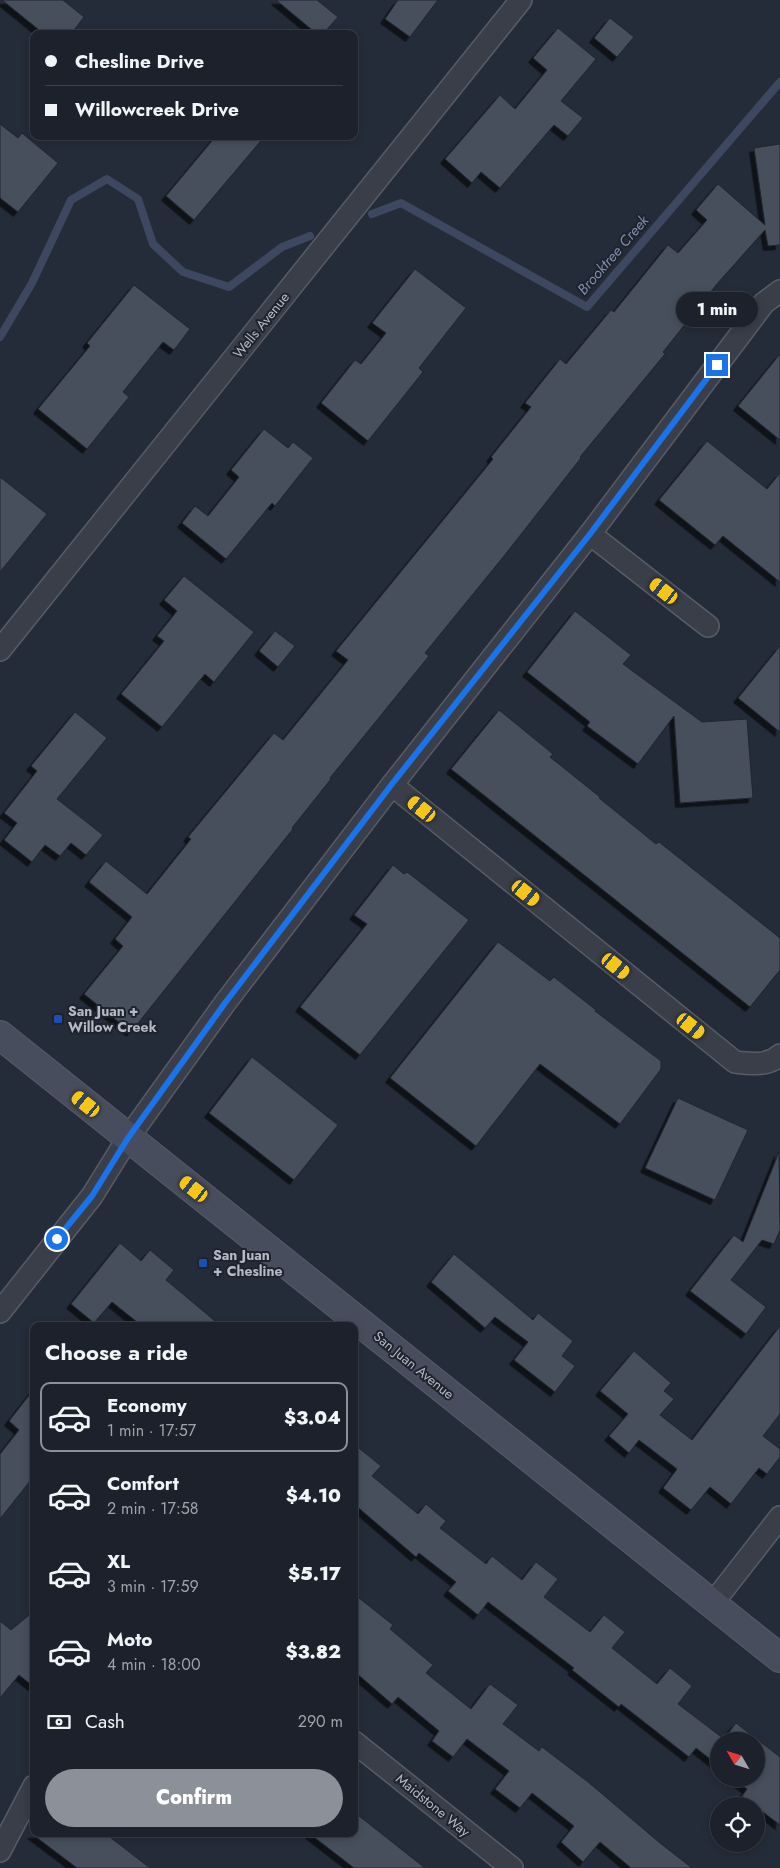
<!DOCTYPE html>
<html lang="en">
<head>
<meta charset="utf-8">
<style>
	:root { --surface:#1c212b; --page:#292e37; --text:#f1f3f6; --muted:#a0a3a9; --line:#3a3e47; --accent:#8c9099 }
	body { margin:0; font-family:Jost,sans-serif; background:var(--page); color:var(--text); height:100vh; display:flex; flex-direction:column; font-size:19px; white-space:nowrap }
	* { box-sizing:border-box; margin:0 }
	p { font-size:16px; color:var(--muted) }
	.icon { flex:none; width:28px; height:28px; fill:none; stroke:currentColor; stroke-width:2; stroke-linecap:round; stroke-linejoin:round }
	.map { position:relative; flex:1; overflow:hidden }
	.side { position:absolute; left:30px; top:1322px; width:328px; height:515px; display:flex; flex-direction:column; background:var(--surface); border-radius:10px; box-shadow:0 2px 8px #0003,0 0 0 1px var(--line) }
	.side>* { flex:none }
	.hud { position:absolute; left:30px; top:30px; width:328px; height:110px; border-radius:10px; box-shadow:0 2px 8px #0003,0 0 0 1px var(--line); display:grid; align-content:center; height:110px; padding:0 15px; background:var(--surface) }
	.needle { width:32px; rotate:309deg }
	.buttons { position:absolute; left:710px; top:1732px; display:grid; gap:10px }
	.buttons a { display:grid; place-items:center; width:55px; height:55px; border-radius:50%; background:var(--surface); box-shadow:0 2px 8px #0003,0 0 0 1px var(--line); font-size:25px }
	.end { position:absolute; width:22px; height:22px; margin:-11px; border:6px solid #1a73e8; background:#fff; box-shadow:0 0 0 2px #fff }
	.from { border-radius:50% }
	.bubble { position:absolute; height:35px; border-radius:18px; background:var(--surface); box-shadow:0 2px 8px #0003,0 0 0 1px var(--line); font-size:16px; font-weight:800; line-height:35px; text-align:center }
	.car { position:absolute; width:15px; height:30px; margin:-15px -8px; border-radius:6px; box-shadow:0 0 4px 1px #0007; background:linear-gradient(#f5c518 24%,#345 0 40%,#f5c518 0 76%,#345 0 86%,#f5c518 0) }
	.hud b { display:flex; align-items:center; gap:18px; height:48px; font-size:19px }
	.hud b+b { border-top:1px solid var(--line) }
	.hud i { width:12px; height:12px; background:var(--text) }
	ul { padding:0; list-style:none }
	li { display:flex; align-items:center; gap:15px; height:70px; margin:0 10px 8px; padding:0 5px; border:2px solid transparent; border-radius:10px }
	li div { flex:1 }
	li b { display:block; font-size:19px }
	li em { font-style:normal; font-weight:800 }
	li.active { border-color:var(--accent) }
	li>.icon { width:45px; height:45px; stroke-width:1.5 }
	h2 { padding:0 15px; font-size:22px; line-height:60px }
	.pay { display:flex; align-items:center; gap:12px; height:55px; padding:0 15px; font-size:19px }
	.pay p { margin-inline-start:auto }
	.cta { display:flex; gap:10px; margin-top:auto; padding:10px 15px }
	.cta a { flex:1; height:58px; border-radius:30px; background:var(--accent); color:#fff; font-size:20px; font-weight:800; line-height:58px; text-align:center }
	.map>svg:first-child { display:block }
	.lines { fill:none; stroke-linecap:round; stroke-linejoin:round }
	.stream { stroke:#3d4860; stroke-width:8 }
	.building { fill:#474f5d; stroke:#202530; filter:url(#shadow) }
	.minor-casing { stroke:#575c67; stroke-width:24 }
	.secondary-casing { stroke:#575c67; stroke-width:30 }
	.minor { stroke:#393e49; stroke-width:21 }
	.secondary { stroke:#474d5c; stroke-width:28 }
	.route { stroke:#1a73e8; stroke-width:6 }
	.transit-dot { fill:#1a4fb4; stroke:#1e232e; stroke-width:2 }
	.labels { text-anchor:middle; stroke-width:4; stroke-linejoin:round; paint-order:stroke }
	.street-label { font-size:14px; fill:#b4b9c5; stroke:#1e232e }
	.poi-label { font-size:14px; font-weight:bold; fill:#b4b9c5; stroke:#1e232e; text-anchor:start }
	.water-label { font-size:15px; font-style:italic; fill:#7f8eaa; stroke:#1e232e }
</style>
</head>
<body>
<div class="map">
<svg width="780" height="1868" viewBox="0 0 780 1868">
	<defs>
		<filter id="shadow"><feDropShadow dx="-4.5" dy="4.5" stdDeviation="0" flood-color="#0009"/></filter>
	</defs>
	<rect width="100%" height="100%" fill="#252c39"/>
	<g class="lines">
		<!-- stream -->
		<g class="stream">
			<polyline points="372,214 401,203 587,307 780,82"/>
			<polyline points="0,337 32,283 71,200 107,179 138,199 153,244 183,272 229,287 282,247 310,236"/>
		</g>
	</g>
	<!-- building -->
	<g class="building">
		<polygon points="2,0 63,0 84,17 71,34 44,34"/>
		<polygon points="276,0 317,0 338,17 323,34 317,34"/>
		<polygon points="398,0 438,0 410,37 385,19"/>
		<polygon points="610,18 634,37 617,57 594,38"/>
		<polygon points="558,28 596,59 561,101 583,118 568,136 554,125 500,188 481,172 472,183 445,159 500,95 515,109 547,70 533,58"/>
		<polygon points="0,124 18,138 22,133 58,163 18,212 0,198"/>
		<polygon points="216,136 265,136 194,220 166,196"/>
		<polygon points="780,144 780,245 768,246 765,230 717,284 663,352 665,354 580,457 581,458 504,556 425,653 429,656 330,778 331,779 292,828 293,829 131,1032 84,994 123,946 115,939 132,917 89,882 106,861 147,894 191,839 188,837 274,733 283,740 348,660 336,651 493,459 491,457 531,407 525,403 560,359 566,364 611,310 614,312 668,245 678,253 707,220 696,210 718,184 765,225 754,148"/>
		<polygon points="415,269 466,308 419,368 423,372 368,441 321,403 355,360 361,364 386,333 372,323"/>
		<polygon points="134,285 190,329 174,350 163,342 123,392 129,397 87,449 38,409 90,346 87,343"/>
		<polygon points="780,354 780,440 738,406"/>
		<polygon points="264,429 288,448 293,442 313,458 275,506 272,503 226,559 182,523 195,506 208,516 239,477 231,470"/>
		<polygon points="707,441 767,489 780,473 780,582 723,536 715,545 659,500"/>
		<polygon points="0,477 47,514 0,572"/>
		<polygon points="184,576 254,632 214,682 205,674 162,727 121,694 164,641 157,636 177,611 164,600"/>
		<polygon points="575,611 631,655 623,664 702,722 747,719 753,798 680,803 674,716 638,764 587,726 590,722 527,672"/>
		<polygon points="275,631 295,646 278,667 259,651"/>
		<polygon points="780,646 780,732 738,698"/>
		<polygon points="499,710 553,754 550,757 600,797 599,798 656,844 659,842 780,938 780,970 750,1007 451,769"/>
		<polygon points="75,712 107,738 57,799 103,835 86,855 71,843 60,856 45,845 32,862 4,840 17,823 4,813 37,771 31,766"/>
		<polygon points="393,865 404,874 407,872 469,920 360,1055 300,1007 367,924 354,915"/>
		<polygon points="498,942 550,981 554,977 596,1010 595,1011 661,1061 661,1069 620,1124 540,1064 476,1146 390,1078"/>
		<polygon points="252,1057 338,1125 294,1180 209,1113"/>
		<polygon points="678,1098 748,1130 715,1200 645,1168"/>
		<polygon points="779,1152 780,1230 774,1244 762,1240 731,1280 766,1307 746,1334 690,1291 734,1235 743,1242"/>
		<polygon points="120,1243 141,1261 150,1250 174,1270 166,1280 221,1326 142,1326 112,1302 94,1323 71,1304"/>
		<polygon points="454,1254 533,1320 538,1313 573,1341 562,1356 575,1366 555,1392 514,1360 528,1342 495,1317 485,1328 431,1282"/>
		<polygon points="780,1326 780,1414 763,1436 780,1449 780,1457 767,1474 759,1468 731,1504 710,1487 691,1510 663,1488 677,1469 639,1440 629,1453 609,1436 628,1414 600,1391 634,1351 671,1383 664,1391 674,1399 660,1415 692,1440"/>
		<polygon points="34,1389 34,1476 0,1519 0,1454 19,1430 9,1421"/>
		<polygon points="354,1444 381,1466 372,1476 418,1514 426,1504 446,1521 440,1528 486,1564 492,1556 522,1580 536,1562 558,1579 544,1597 590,1632 604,1615 625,1632 612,1648 657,1684 670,1668 692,1686 678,1704 724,1739 736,1723 780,1757 780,1825 742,1796 747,1789 734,1779 756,1779 756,1741 719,1741 719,1766 696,1748 689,1757 621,1704 619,1707 572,1670 574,1668 488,1602 478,1615 448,1591 456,1582 419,1553 416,1557 354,1504"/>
		<polygon points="354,1594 393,1625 390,1629 433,1665 426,1673 471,1709 490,1684 518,1705 503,1724 539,1751 542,1747 588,1782 660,1843 692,1868 631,1868 600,1842 583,1862 561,1842 574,1826 532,1793 520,1808 495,1789 509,1771 467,1739 453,1757 432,1741 439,1731 398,1697 392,1704 354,1671"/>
		<polygon points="34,1611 34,1687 19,1675 0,1698 0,1621 11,1630"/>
		<polygon points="354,1812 425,1868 354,1868 310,1834 354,1834"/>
		<polygon points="32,1834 106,1834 150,1868 77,1868"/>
	</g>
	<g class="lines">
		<!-- minor casing -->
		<g class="minor-casing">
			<g id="minor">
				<polyline points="590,534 708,626"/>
				<polyline points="0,650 521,0"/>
				<path d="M392,785L735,1062C751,1064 768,1066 780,1055"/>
				<polyline points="0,1312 92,1196 128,1138 225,1003 392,785 590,534 764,303 780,291"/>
				<polyline points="713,1603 780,1517"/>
				<polyline points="354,1742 512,1868"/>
				<polyline points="0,1851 34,1786"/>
			</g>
		</g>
		<!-- secondary casing -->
		<g class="secondary-casing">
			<polyline id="secondary" points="0,1035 780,1658"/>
		</g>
		<!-- minor -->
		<use href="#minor" class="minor"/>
		<!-- secondary -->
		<use href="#secondary" class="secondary"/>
	</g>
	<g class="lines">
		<!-- route -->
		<polyline class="route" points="57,1239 92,1196 128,1138 225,1003 392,784 590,534 717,365"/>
	</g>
	<!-- markers -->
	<g class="transit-dot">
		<rect x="53" y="1014" width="10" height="10" rx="2.5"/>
		<rect x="198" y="1258" width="10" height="10" rx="2.5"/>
	</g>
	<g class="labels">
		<!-- street labels -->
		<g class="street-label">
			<text transform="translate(261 325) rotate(-51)" y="5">Wells Avenue</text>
			<text transform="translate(414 1365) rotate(39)" y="5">San Juan Avenue</text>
			<text transform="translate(433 1805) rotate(39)" y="5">Maidstone Way</text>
		</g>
		<!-- poi labels -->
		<g class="poi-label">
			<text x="68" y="1016">San Juan +<tspan x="68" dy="16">Willow Creek</tspan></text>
			<text x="213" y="1260">San Juan<tspan x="213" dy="16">+ Chesline</tspan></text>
		</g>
		<!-- water labels -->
		<g class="water-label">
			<text transform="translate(613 255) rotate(-49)" y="5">Brooktree Creek</text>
		</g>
	</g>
</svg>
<div class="buttons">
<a><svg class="needle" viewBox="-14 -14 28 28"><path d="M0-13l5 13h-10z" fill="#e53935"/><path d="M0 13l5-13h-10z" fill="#a0a3a9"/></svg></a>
<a><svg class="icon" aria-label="locate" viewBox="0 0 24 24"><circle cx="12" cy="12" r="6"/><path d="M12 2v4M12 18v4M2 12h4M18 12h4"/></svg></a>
</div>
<i class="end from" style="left:57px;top:1239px"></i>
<i class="end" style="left:717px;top:365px"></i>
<div class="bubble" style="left:676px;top:292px;width:82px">1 min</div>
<i class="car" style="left:664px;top:591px;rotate:308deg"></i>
<i class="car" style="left:422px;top:809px;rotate:309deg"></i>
<i class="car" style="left:526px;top:893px;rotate:129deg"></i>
<i class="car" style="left:616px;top:966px;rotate:129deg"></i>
<i class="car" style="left:691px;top:1026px;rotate:129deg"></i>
<i class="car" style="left:86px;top:1104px;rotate:309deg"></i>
<i class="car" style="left:194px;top:1189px;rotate:308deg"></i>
<div class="hud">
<b><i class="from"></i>Chesline Drive</b>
<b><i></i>Willowcreek Drive</b>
</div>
<section class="side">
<h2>Choose a ride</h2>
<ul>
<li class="active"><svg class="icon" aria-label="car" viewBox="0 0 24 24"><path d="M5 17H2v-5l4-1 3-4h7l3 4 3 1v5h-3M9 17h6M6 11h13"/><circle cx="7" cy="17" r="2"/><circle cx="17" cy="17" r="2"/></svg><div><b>Economy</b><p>1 min · 17:57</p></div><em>$3.04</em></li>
<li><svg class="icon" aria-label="car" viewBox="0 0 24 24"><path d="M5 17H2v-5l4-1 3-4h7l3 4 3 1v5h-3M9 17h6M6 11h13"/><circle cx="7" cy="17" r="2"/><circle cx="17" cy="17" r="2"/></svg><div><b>Comfort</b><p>2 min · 17:58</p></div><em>$4.10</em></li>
<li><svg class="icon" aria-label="car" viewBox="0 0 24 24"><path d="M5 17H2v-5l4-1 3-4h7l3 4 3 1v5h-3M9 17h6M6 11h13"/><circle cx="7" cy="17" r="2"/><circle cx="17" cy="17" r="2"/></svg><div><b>XL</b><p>3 min · 17:59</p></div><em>$5.17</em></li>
<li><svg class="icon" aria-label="car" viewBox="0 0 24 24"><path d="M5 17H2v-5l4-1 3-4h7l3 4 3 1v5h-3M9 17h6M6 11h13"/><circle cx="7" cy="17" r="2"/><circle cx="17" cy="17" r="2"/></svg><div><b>Moto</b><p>4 min · 18:00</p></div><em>$3.82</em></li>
</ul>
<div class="pay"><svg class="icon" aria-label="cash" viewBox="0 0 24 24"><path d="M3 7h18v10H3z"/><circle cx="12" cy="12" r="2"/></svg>Cash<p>290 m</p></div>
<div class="cta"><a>Confirm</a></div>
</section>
</div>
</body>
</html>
